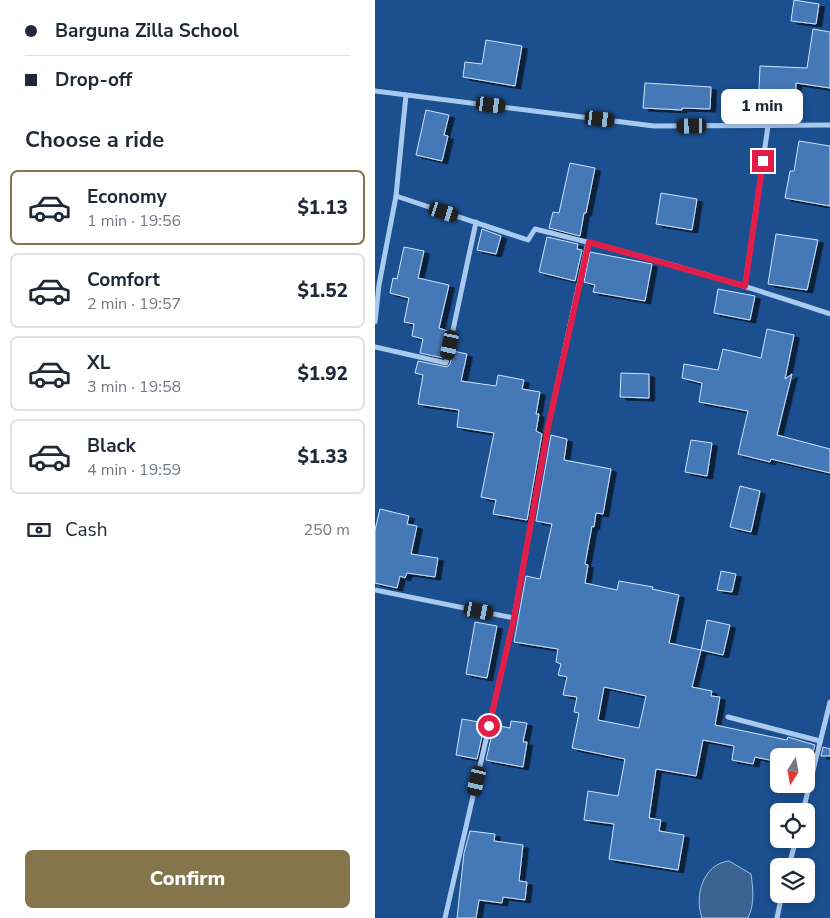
<!DOCTYPE html>
<html lang="en">
<head>
<meta charset="utf-8">
<style>
	:root { --surface:#fff; --page:#f2f2f3; --text:#1f2937; --muted:#747a83; --line:#e0e1e3; --accent:#84754c }
	body { margin:0; font-family:"Nunito Sans",sans-serif; background:var(--page); color:var(--text); height:100vh; display:flex; flex-direction:column; font-size:19px; white-space:nowrap }
	* { box-sizing:border-box; margin:0 }
	p { font-size:16px; color:var(--muted) }
	.icon { flex:none; width:28px; height:28px; fill:none; stroke:currentColor; stroke-width:2; stroke-linecap:round; stroke-linejoin:round }
	.map { position:relative; flex:1; overflow:hidden }
	.side { display:flex; flex-direction:column; background:var(--surface); width:375px }
	.side>* { flex:none }
	.hud { display:grid; align-content:center; height:110px; padding:0 25px; background:var(--surface) }
	.needle { width:32px; rotate:191deg }
	.tools { position:absolute; left:395px; top:748px; display:grid; gap:10px }
	.tools a { display:grid; place-items:center; width:45px; height:45px; border-radius:8px; background:var(--surface); box-shadow:0 2px 8px #0003; font-size:25px }
	.end { position:absolute; width:22px; height:22px; margin:-11px; border:6px solid #e11d48; background:#fff; box-shadow:0 0 0 2px #fff }
	.from { border-radius:50% }
	.bubble { position:absolute; height:35px; border-radius:8px; background:var(--surface); box-shadow:0 2px 8px #0003; font-size:16px; font-weight:800; line-height:35px; text-align:center }
	.car { position:absolute; width:15px; height:30px; margin:-15px -8px; border-radius:6px; box-shadow:0 0 4px 1px #0007; background:linear-gradient(#222 24%,#8ab4d8 0 40%,#222 0 76%,#8ab4d8 0 86%,#222 0) }
	.hud b { display:flex; align-items:center; gap:18px; height:48px; font-size:19px }
	.hud b+b { border-top:1px solid var(--line) }
	.hud i { width:12px; height:12px; background:var(--text) }
	ul { padding:0; list-style:none }
	li { display:flex; align-items:center; gap:15px; height:75px; margin:0 10px 8px; padding:0 15px; border:2px solid var(--line); border-radius:8px }
	li div { flex:1 }
	li b { display:block; font-size:19px }
	li em { font-style:normal; font-weight:800 }
	li.active { border-color:var(--accent) }
	li>.icon { width:45px; height:45px; stroke-width:1.5 }
	h2 { padding:0 25px; font-size:22px; line-height:60px }
	.pay { display:flex; align-items:center; gap:12px; height:55px; padding:0 25px; font-size:19px }
	.pay p { margin-inline-start:auto }
	.action { display:flex; gap:10px; margin-top:auto; padding:10px 25px }
	.action a { flex:1; height:58px; border-radius:8px; background:var(--accent); color:#fff; font-size:20px; font-weight:800; line-height:58px; text-align:center }
	main { display:flex; flex:1; min-height:0 }
	.map>svg:first-child { display:block }
	.water { fill:#3c6290; stroke:#9cc4f0 }
	.building { fill:#4478b7; stroke:#cfe3fa; fill-rule:evenodd; filter:url(#shadow) }
	.lines { fill:none; stroke-linecap:round; stroke-linejoin:round }
	.minor { stroke:#a9c9ee; stroke-width:5 }
	.route { stroke:#e11d48; stroke-width:6 }
</style>
</head>
<body>
<main>
<section class="side">
<div class="hud">
<b><i class="from"></i>Barguna Zilla School</b>
<b><i></i>Drop-off</b>
</div>
<h2>Choose a ride</h2>
<ul>
<li class="active"><svg class="icon" aria-label="car" viewBox="0 0 24 24"><path d="M5 17H2v-5l4-1 3-4h7l3 4 3 1v5h-3M9 17h6M6 11h13"/><circle cx="7" cy="17" r="2"/><circle cx="17" cy="17" r="2"/></svg><div><b>Economy</b><p>1 min · 19:56</p></div><em>$1.13</em></li>
<li><svg class="icon" aria-label="car" viewBox="0 0 24 24"><path d="M5 17H2v-5l4-1 3-4h7l3 4 3 1v5h-3M9 17h6M6 11h13"/><circle cx="7" cy="17" r="2"/><circle cx="17" cy="17" r="2"/></svg><div><b>Comfort</b><p>2 min · 19:57</p></div><em>$1.52</em></li>
<li><svg class="icon" aria-label="car" viewBox="0 0 24 24"><path d="M5 17H2v-5l4-1 3-4h7l3 4 3 1v5h-3M9 17h6M6 11h13"/><circle cx="7" cy="17" r="2"/><circle cx="17" cy="17" r="2"/></svg><div><b>XL</b><p>3 min · 19:58</p></div><em>$1.92</em></li>
<li><svg class="icon" aria-label="car" viewBox="0 0 24 24"><path d="M5 17H2v-5l4-1 3-4h7l3 4 3 1v5h-3M9 17h6M6 11h13"/><circle cx="7" cy="17" r="2"/><circle cx="17" cy="17" r="2"/></svg><div><b>Black</b><p>4 min · 19:59</p></div><em>$1.33</em></li>
</ul>
<div class="pay"><svg class="icon" aria-label="cash" viewBox="0 0 24 24"><path d="M3 7h18v10H3z"/><circle cx="12" cy="12" r="2"/></svg>Cash<p>250 m</p></div>
<div class="action"><a>Confirm</a></div>
</section>
<div class="map">
<svg width="455" height="918" viewBox="0 0 455 918">
	<defs>
		<filter id="shadow"><feDropShadow dx="5.5" dy="3" stdDeviation="0" flood-color="#0009"/></filter>
	</defs>
	<rect width="100%" height="100%" fill="#1b4f8f"/>
	<!-- water -->
	<path class="water" d="M354,861L376,874C378,889 380,903 373,918H327C319,896 328,864 354,861Z"/>
	<!-- building -->
	<g class="building">
		<polygon points="419,0 444,4 441,24 416,21"/>
		<polygon points="438,29 455,32 455,88 421,83 420,114 383,113 385,66 432,68"/>
		<polygon points="111,40 147,46 140,86 88,77 90,62 107,64"/>
		<polygon points="270,83 336,87 335,109 307,108 307,110 268,108"/>
		<polygon points="51,110 74,115 69,135 73,136 67,161 41,155"/>
		<polygon points="424,141 455,146 455,206 410,198 415,171 419,171"/>
		<polygon points="195,163 220,168 211,213 209,213 205,236 174,228 178,212 184,213"/>
		<polygon points="286,193 322,199 317,230 281,224"/>
		<polygon points="107,229 126,236 121,254 102,250"/>
		<polygon points="401,234 443,240 432,290 393,284"/>
		<polygon points="172,237 203,244 202,249 207,250 200,281 164,272"/>
		<polygon points="29,247 49,251 43,278 74,285 64,328 73,331 68,358 45,353 48,339 37,336 39,324 29,322 34,298 15,293 18,278 22,279"/>
		<polygon points="215,252 277,264 270,301 218,292 220,285 209,282"/>
		<polygon points="343,289 380,296 375,320 339,313"/>
		<polygon points="392,329 419,335 410,379 417,374 402,435 455,449 455,473 396,459 395,462 363,454 373,411 324,402 327,383 307,378 309,364 343,370 348,349 386,358"/>
		<polygon points="78,351 92,354 86,381 121,386 123,375 149,380 147,389 165,392 161,414 164,414 161,431 167,434 152,520 118,514 121,500 106,497 119,433 82,427 84,410 43,404 48,375 40,373 43,361 72,367 75,364"/>
		<polygon points="246,373 274,374 274,398 245,397"/>
		<path d="M176,435L192,439L189,460L236,469L228,514L221,513L219,527L217,526L210,564L213,565L210,583L242,590L244,581L278,587L277,589L304,595L294,643L326,650L317,687L337,691L336,696L345,697L340,725L412,740L413,737L440,745L437,756H404V762L380,757L378,764L357,760L359,746L328,740L321,776L281,769L274,818L286,820L284,831L309,835L303,870L234,859L239,824L209,820L213,791L243,796L250,759L197,748L204,713L199,712L202,697L188,695L192,677L183,675L186,664L181,662L183,649L139,642L151,576L165,579L177,524L161,521ZM229,687L271,696L264,728L223,720Z"/>
		<polygon points="316,440 337,443 332,476 310,472"/>
		<polygon points="365,486 385,491 376,532 355,527"/>
		<polygon points="5,509 34,516 32,524 42,526 36,554 63,558 60,577 32,573 30,578 25,576 22,588 0,583 0,530"/>
		<polygon points="346,571 361,574 357,592 342,590"/>
		<polygon points="332,620 355,625 348,655 326,650"/>
		<polygon points="100,622 122,626 112,678 91,674"/>
		<polygon points="87,719 110,723 102,759 81,755"/>
		<polygon points="136,721 152,723 148,742 152,742 148,767 111,760 119,725 135,728"/>
		<polygon points="448,747 455,749 455,756 446,756"/>
		<polygon points="95,831 120,834 119,841 148,845 144,881 152,882 150,900 128,897 127,903 104,900 101,918 82,918 89,853"/>
	</g>
	<g class="lines">
		<!-- minor -->
		<g class="minor">
			<polyline points="0,91 279,126 455,125"/>
			<path d="M21,196L153,240L160,229C259,253 358,281 455,314"/>
			<polyline points="370,286 393,126"/>
			<polyline points="0,322 4,285 21,196 31,95"/>
			<polyline points="0,347 71,363 101,222"/>
			<polyline points="0,590 139,618"/>
			<polyline points="353,717 445,741"/>
			<polyline points="428,811 455,702"/>
			<polyline points="414,866 421,839"/>
			<polyline points="70,918 139,618 173,427 213,242"/>
			<polyline points="402,918 407,894"/>
		</g>
	</g>
	<g class="lines">
		<!-- route -->
		<polyline class="route" points="114,726 139,618 173,427 214,242 370,286 388,161"/>
	</g>
</svg>
<div class="tools">
<a><svg class="needle" viewBox="-14 -14 28 28"><path d="M0-13l5 13h-10z" fill="#e53935"/><path d="M0 13l5-13h-10z" fill="#747a83"/></svg></a>
<a><svg class="icon" aria-label="locate" viewBox="0 0 24 24"><circle cx="12" cy="12" r="6"/><path d="M12 2v4M12 18v4M2 12h4M18 12h4"/></svg></a>
<a><svg class="icon" aria-label="layers" viewBox="0 0 24 24"><path d="M12 4l9 5-9 5-9-5zM3 14l9 5 9-5"/></svg></a>
</div>
<i class="end from" style="left:114px;top:726px"></i>
<i class="end" style="left:388px;top:161px"></i>
<div class="bubble" style="left:346px;top:89px;width:82px">1 min</div>
<i class="car" style="left:116px;top:105px;rotate:97deg"></i>
<i class="car" style="left:225px;top:119px;rotate:97deg"></i>
<i class="car" style="left:317px;top:126px;rotate:269deg"></i>
<i class="car" style="left:69px;top:212px;rotate:108deg"></i>
<i class="car" style="left:75px;top:345px;rotate:192deg"></i>
<i class="car" style="left:104px;top:611px;rotate:101deg"></i>
<i class="car" style="left:102px;top:781px;rotate:193deg"></i>
</div>
</main>
</body>
</html>
